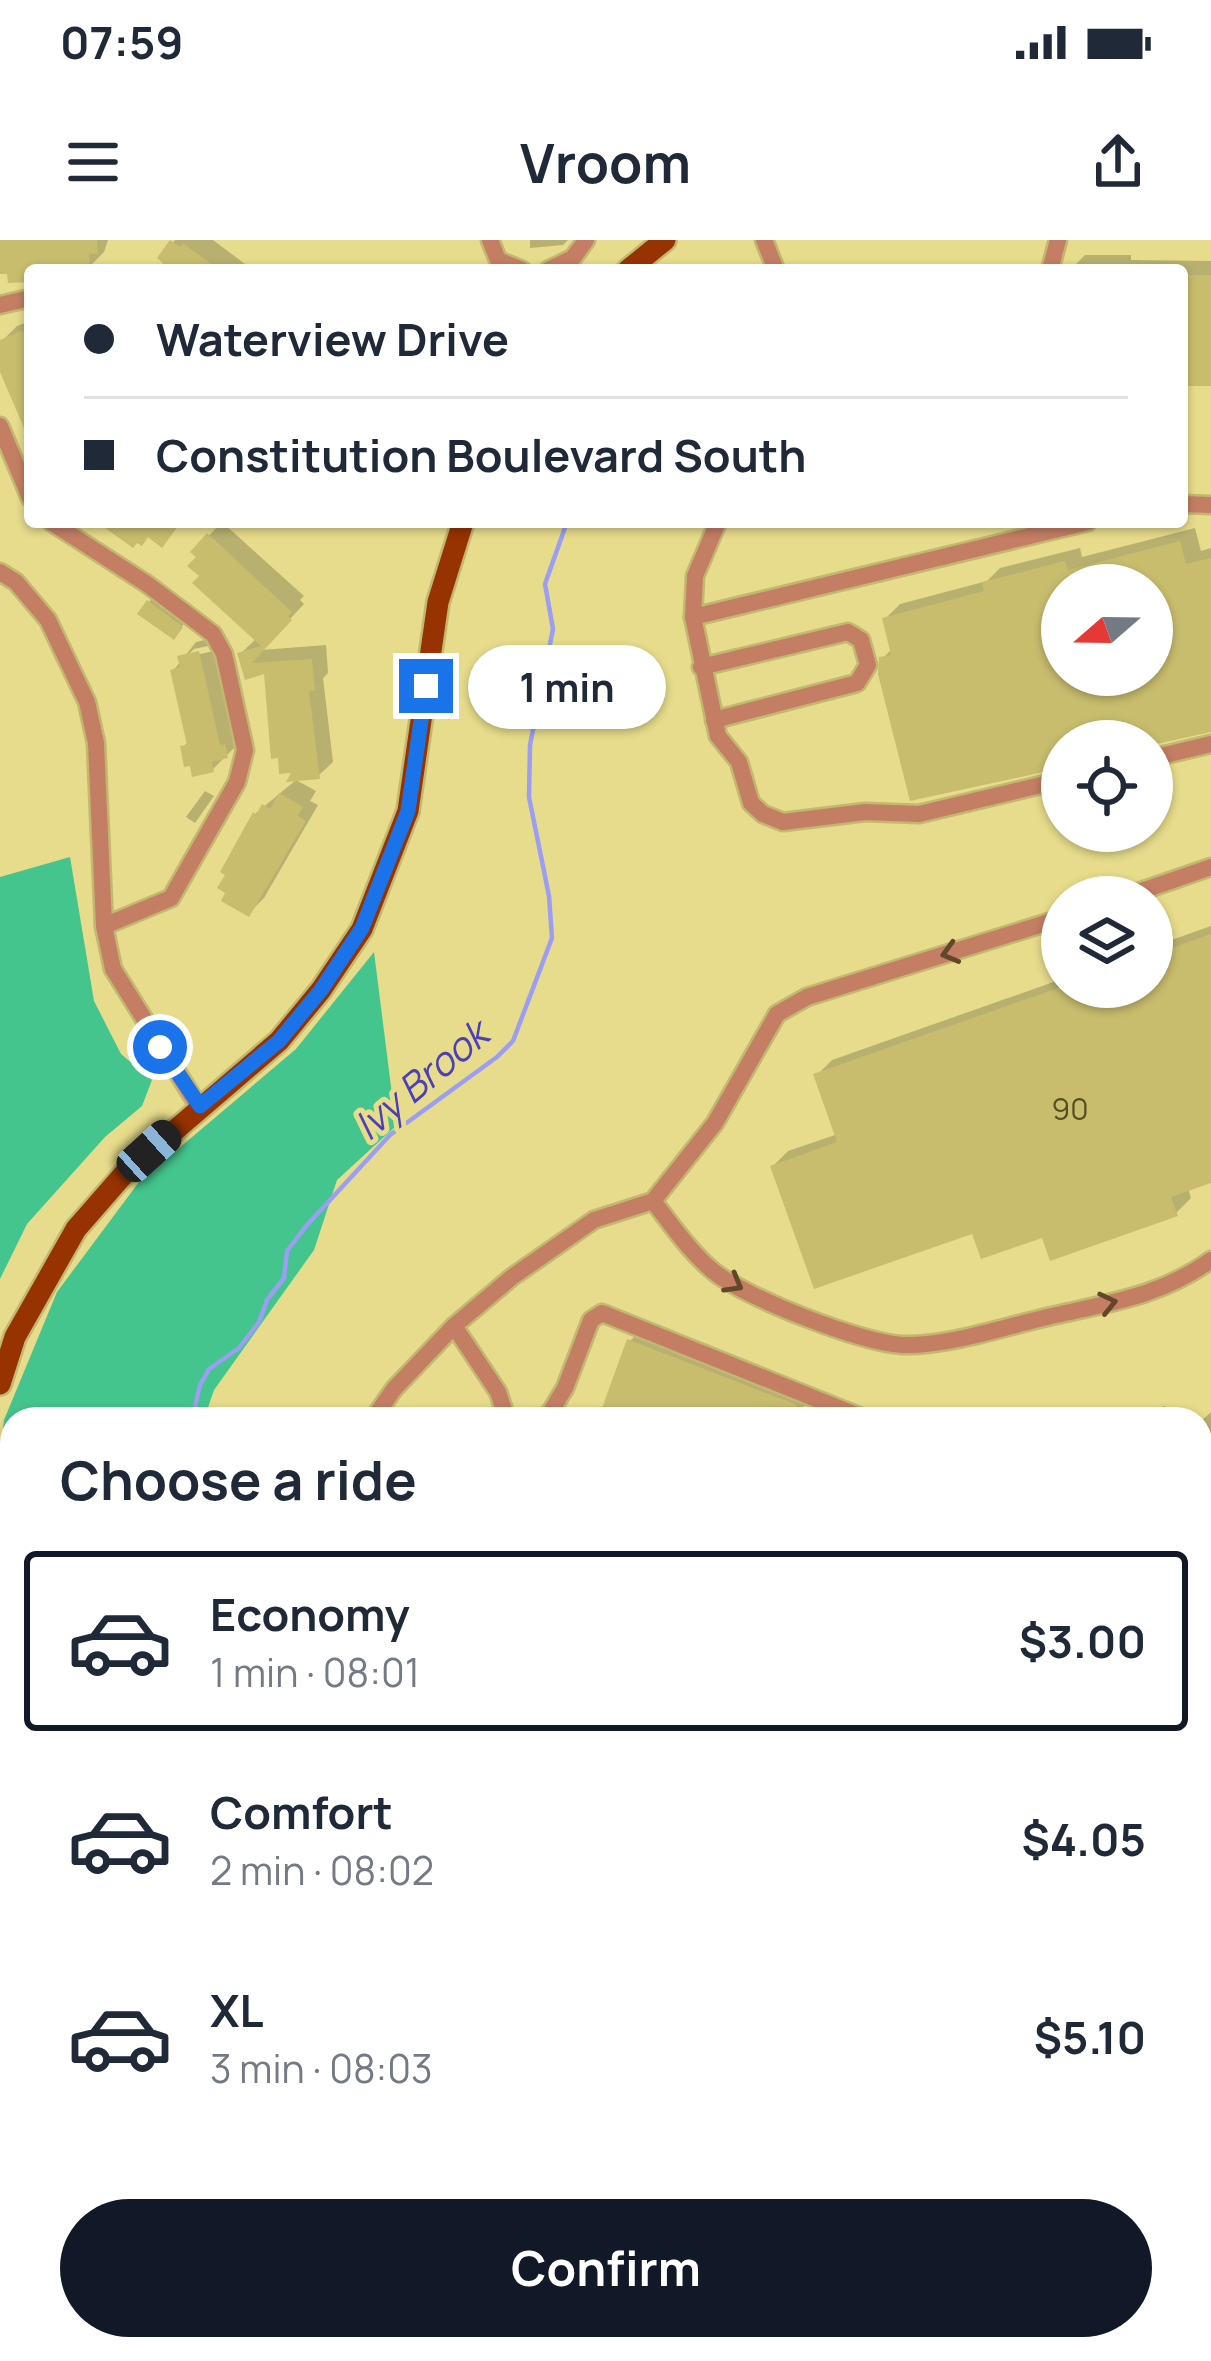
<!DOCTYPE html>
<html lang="en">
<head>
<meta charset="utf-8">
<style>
	:root { --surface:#fff; --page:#f2f2f3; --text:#1f2937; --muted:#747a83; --line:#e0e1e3; --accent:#111827 }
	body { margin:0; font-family:Manrope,sans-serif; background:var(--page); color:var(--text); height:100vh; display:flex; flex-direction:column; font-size:45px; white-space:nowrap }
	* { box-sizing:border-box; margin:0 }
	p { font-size:39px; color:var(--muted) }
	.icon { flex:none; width:66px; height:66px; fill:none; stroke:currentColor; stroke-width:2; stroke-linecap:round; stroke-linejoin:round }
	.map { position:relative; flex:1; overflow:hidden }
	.sheet { position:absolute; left:0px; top:1167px; width:1212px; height:954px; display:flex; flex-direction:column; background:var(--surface); border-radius:36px 36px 0 0; box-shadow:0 3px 9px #0004 }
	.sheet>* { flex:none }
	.banner { position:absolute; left:24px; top:24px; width:1164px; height:264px; border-radius:12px; box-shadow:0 3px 9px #0004; display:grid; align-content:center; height:264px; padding:0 60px; background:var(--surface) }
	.needle { width:78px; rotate:250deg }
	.fabs { position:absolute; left:1041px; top:324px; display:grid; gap:24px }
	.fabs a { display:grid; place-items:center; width:132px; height:132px; border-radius:50%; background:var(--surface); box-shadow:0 3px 9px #0004; font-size:60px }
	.end { position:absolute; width:54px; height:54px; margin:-27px; border:15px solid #1a73e8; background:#fff; box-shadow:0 0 0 6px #fff }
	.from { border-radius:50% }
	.bubble { position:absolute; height:84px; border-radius:42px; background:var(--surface); box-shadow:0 3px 9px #0004; font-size:39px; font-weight:700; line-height:84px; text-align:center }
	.car { position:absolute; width:36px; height:72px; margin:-36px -18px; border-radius:15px; box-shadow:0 0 9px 3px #0007; background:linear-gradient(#222 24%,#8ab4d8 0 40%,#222 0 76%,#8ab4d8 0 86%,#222 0) }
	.banner b { display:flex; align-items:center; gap:42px; height:114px; font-size:45px }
	.banner b+b { border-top:3px solid var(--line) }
	.banner i { width:30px; height:30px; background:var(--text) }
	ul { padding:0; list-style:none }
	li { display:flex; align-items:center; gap:36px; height:180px; margin:0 24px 18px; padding:0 36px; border:6px solid transparent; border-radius:12px }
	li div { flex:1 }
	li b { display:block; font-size:45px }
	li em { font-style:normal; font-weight:700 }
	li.on { border-color:var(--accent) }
	li>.icon { width:108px; height:108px; stroke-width:1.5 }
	h2 { padding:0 60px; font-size:54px; line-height:144px }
	.action { display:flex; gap:24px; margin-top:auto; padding:24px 60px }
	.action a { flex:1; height:138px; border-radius:72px; background:var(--accent); color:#fff; font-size:48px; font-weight:700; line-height:138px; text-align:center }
	.status { display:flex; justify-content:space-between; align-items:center; height:84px; padding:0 60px; background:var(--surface); direction:ltr }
	.status svg { height:33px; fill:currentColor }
	header { display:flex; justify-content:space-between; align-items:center; height:156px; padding:0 60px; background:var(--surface); font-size:54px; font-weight:700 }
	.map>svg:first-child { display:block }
	.green { fill:#44c58e }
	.shadow { fill:#0003; fill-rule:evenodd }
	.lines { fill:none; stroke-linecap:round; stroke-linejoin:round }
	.stream { stroke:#9b9ef2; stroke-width:4.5 }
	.building { fill:#c8bd6d; fill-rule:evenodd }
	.minor-casing { stroke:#c2b871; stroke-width:21 }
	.major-casing { stroke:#c2b871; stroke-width:26 }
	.minor { stroke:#c47e64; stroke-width:16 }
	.major { stroke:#963300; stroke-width:21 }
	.oneway { stroke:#624728 }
	.route { stroke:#1a73e8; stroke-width:15 }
	.labels { text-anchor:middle; stroke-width:10; stroke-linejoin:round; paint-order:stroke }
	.number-label { font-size:30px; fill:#544e20 }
	.water-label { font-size:39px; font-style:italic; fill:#4c40b8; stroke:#e7dc8b }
</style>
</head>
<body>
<div class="status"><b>07:59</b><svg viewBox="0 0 49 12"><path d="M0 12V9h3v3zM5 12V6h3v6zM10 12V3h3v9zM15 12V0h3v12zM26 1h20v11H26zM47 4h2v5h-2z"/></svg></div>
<header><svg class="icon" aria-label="menu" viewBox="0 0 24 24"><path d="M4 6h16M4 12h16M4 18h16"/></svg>Vroom<svg class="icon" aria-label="share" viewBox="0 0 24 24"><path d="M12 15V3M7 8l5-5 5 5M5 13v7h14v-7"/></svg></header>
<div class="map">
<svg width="1211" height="2121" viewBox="0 0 1211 2121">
	<rect width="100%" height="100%" fill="#e7dc8b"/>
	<!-- green -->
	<g class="green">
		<polygon points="70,617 94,761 121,814 152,840 142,866 105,897 27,984 0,1039 0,637"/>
		<polygon points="374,712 396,886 337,940 314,1010 214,1150 204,1179 12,1179 12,1744 0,1761 0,1216 4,1180 57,1052 139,942 296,809"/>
		<polygon points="80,2109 594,2109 591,2121 105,2121"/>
		<polygon points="864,2109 1025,2109 1047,2121 870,2121"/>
	</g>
	<!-- shadow -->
	<g class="shadow">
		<polygon points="0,0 108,0 104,12 89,27 30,30 30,39 10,31 0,31"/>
		<polygon points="175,0 213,0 253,30 161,30 167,22 161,17"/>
		<polygon points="530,0 568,0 563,5 530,8"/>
		<polygon points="1085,15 1131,15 1131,20 1211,21 1211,143 1182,143 1182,30 1070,30"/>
		<polygon points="30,81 30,189 0,123 2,101 17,86"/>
		<polygon points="222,282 304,356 300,360 304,364 261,410 326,405 328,433 323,438 333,522 318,536 297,530 267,430 247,436 240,414 257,398 203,336 200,317 194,311"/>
		<path d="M1195,288L1201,311L1211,308V489L1152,502L1062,501V525L882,419L893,408L885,379L900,364L987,341L1000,328L1080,308L1082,317ZM1062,345H1152V435H1062Z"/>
		<polygon points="155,355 187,379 180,389 149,362"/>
		<path d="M213,398L242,500L213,529L183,507L189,501L173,431L196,402ZM213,405L214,411L186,417L194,409Z"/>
		<polygon points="296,540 316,551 310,561 318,565 264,658 249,673 255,574"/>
		<polygon points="205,551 214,556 195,583 186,577"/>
		<polygon points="1211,686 1211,940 1188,948 1191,958 1176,973 1044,994 974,990 773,926 788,911 838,894 817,835 832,820 1062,739 1062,747 1152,747 1152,707"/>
		<polygon points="645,1086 810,1150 800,1179 602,1179 630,1101"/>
		<polygon points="1165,1166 1169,1179 1143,1179 1152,1170"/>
		<polygon points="1211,1172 1211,1198 1200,1201 1200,1182"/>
		<polygon points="1208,1261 1211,1279 1200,1287 1200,1263"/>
		<polygon points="1211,1452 1211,1477 1200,1485 1200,1456"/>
		<polygon points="1211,1697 1211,1734 1200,1745 1200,1710"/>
		<polygon points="1211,1880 1211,1918 1204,1917 1204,1887"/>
		<polygon points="1211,1958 1211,2046 1203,2046 1204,1966"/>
		<polygon points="678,2109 714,2109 722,2121 675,2121 680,2116"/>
	</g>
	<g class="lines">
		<!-- stream -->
		<g class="stream">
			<polyline points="737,30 738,29"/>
			<polyline points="192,1179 200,1145 209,1129 239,1108 259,1082 267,1060 284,1038 287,1011 306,986 390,895 497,817 513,801 552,698 549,656 529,557 530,505 553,389 545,344 567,282"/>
			<polyline points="0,1774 12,1759"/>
		</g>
	</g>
	<!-- building -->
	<g class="building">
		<polygon points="0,0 97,0 98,14 89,14 90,30 30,30 30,42 8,43 7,34 0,34"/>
		<polygon points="170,0 180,7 183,3 219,30 157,30 163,23 157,18"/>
		<rect x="1182" y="35" width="29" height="111"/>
		<polygon points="23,90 26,97 30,95 30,202 0,132 0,100"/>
		<polygon points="97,282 181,282 162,308 148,297 142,306 137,303 133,308"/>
		<polygon points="207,293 292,372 288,376 292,380 252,423 312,419 315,451 309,451 320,539 286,542 291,533 279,534 278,518 271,519 264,434 245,440 237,413 261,406 192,343 199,336 187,326 196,317 190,312"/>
		<path d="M1180,301L1186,324L1211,318V492L1152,505V501H1062V528L910,561L878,434L879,417L891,415L882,378L984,351L982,342L1065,321L1068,330ZM1062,345H1152V435H1062Z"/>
		<polygon points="147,360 183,387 174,400 137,374"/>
		<polygon points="199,411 220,505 225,504 228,518 212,522 214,532 192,537 190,526 184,527 180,506 187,505 170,430 180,427 177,416"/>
		<polygon points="279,553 303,567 298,576 306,581 249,677 221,661 225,653 217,648 225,635 220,632 253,572 256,575 262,564 270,569"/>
		<polygon points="1211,694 1211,943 1171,957 1178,976 1050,1021 1042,998 981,1019 972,994 814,1049 770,926 837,902 813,834 1061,747 1152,747 1152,715"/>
		<polygon points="627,1099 797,1165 792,1179 598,1179"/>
	</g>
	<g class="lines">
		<!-- minor casing -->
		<g class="minor-casing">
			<g id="minor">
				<polyline points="490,0 498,20 522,30"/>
				<polyline points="764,0 776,30"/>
				<polyline points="548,30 573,18 586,0"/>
				<polyline points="1050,30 1058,0"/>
				<polyline points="0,65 30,58"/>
				<polyline points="0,186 30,258"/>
				<polyline points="1182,264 1211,265"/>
				<polyline points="51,282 147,344 213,394 224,414 245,510 237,542 171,658 104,686"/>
				<polyline points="718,282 695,336 693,377 718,496 739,522 751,563 763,574 783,582 865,572 919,574 1062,540"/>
				<polyline points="0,332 16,342 48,380 87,462 96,503 104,686 113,729 199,867"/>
				<polyline points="693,377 1088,282"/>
				<polyline points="701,427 848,392 861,400 868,425 857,443 714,480"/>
				<polyline points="1152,518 1211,504"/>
				<polyline points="1124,657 1211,627"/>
				<path d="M653,961C672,985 690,1012 713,1031C746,1058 859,1102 902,1105C947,1107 1010,1085 1056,1075C1114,1062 1162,1055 1211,1020"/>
				<polyline points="454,1086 498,1152 507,1179"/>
				<polyline points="373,1179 394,1149 454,1086 512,1037 594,980 653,961 715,883 777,774 807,757 1062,678"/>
				<polyline points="541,1179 550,1173 565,1148 591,1080 602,1073 866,1179"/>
				<polyline points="1200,1241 1211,1238"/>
				<polyline points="1200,1415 1211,1410"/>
				<polyline points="1200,1821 1211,1803"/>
				<polyline points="0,2028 12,2017"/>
				<polyline points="0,2055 12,2078"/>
				<polyline points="1200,2099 1211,2099"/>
				<polyline points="0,2105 0,2113"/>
				<polyline points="841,2109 851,2121"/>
				<polyline points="13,2121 14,2109"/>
			</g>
		</g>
		<!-- major casing -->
		<g class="major-casing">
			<g id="major">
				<polyline points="628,30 665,0"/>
				<polyline points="0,1144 15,1097 76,989 124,934 279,801 321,750 362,689 408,571 438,362 463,282"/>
			</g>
		</g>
		<!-- minor -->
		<use href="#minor" class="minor"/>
		<!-- major -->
		<use href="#major" class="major"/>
	</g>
	<!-- one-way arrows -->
	<defs><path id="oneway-chevron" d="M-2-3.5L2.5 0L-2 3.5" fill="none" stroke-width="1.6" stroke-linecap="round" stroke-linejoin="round" transform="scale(3)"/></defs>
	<g class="oneway">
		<use href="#oneway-chevron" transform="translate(950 713) rotate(164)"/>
		<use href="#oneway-chevron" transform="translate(734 1044) rotate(30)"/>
		<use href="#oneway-chevron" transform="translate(1108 1063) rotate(-13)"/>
	</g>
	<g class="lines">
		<!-- route -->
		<polyline class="route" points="160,807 200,866 279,801 321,750 362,688 408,571 426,446"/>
	</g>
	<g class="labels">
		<!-- number labels -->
		<g class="number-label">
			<text x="1070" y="880">90</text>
		</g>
		<!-- water labels -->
		<g class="water-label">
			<text transform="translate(421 840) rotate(-40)" y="14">Ivy Brook</text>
		</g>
	</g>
</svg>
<div class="fabs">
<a><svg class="needle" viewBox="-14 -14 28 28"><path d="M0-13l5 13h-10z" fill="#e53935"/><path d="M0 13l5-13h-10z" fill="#747a83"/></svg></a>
<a><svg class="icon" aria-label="locate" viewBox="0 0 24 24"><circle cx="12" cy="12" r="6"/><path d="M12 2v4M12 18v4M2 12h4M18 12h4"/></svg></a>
<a><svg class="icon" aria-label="layers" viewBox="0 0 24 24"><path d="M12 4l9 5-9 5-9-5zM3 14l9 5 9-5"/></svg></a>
</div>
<i class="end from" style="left:160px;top:807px"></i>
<i class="end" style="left:426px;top:446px"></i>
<div class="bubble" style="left:468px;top:405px;width:198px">1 min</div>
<i class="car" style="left:149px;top:911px;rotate:48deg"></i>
<div class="banner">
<b><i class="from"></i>Waterview Drive</b>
<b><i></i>Constitution Boulevard South</b>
</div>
<section class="sheet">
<h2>Choose a ride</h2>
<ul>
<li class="on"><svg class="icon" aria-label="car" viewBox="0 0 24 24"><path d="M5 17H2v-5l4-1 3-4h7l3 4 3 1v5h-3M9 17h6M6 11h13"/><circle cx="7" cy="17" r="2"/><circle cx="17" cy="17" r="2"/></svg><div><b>Economy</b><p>1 min · 08:01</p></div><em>$3.00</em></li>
<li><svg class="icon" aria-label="car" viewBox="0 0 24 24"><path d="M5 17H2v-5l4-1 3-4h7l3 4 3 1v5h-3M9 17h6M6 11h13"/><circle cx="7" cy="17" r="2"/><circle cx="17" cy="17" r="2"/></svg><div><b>Comfort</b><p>2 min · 08:02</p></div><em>$4.05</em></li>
<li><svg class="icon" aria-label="car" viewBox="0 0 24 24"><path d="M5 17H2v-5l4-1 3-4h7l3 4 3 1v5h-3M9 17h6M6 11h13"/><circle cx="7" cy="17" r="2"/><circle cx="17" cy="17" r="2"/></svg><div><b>XL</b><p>3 min · 08:03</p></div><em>$5.10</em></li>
</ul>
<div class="action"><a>Confirm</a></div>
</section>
</div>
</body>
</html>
